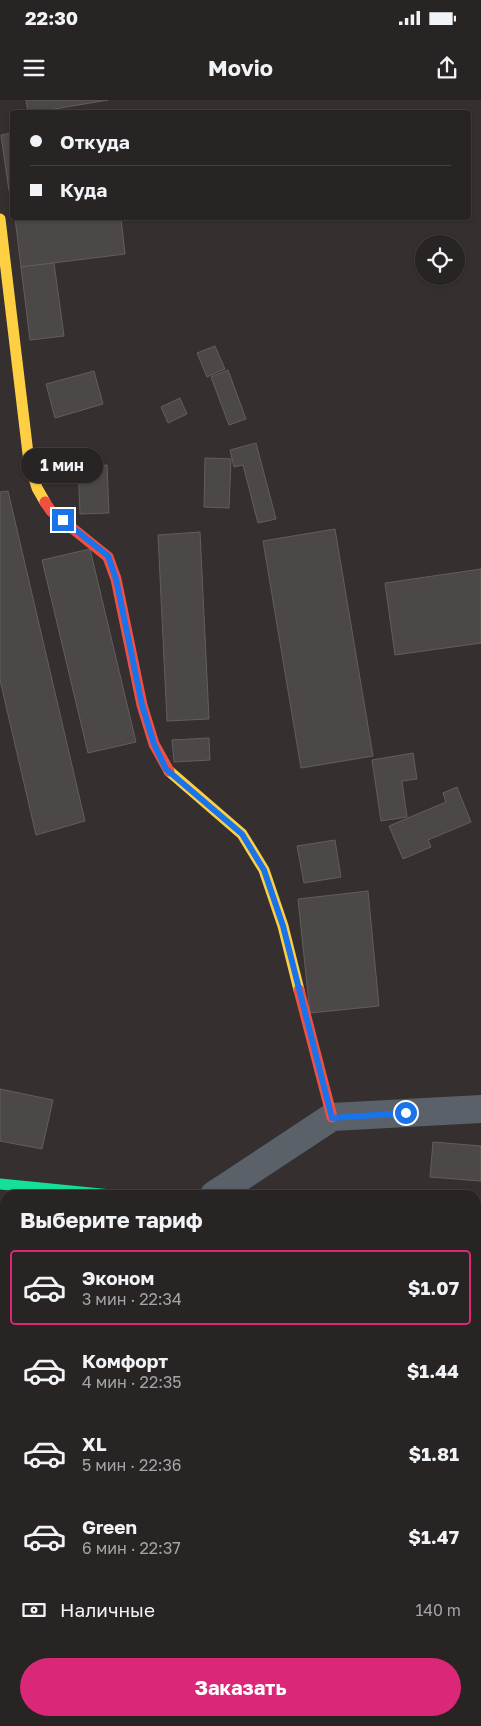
<!DOCTYPE html>
<html lang="ru">
<head>
<meta charset="utf-8">
<style>
	:root { --surface:#282423; --page:#302c2b; --text:#f1f3f6; --muted:#a5a4a6; --line:#444141; --accent:#db2777 }
	body { margin:0; font-family:"Golos Text",sans-serif; background:var(--page); color:var(--text); height:100vh; display:flex; flex-direction:column; font-size:19px; white-space:nowrap }
	* { box-sizing:border-box; margin:0 }
	p { font-size:16px; color:var(--muted) }
	.icon { flex:none; width:28px; height:28px; fill:none; stroke:currentColor; stroke-width:2; stroke-linecap:round; stroke-linejoin:round }
	.map { position:relative; flex:1; overflow:hidden }
	.details { position:absolute; left:0px; top:1090px; width:481px; height:536px; display:flex; flex-direction:column; background:var(--surface); border-radius:15px 15px 0 0; box-shadow:0 1px 4px #0004,0 0 0 1px var(--line) }
	.details>* { flex:none }
	.top-card { position:absolute; left:10px; top:10px; width:461px; height:110px; border-radius:5px; box-shadow:0 1px 4px #0004,0 0 0 1px var(--line); display:grid; align-content:center; height:110px; padding:0 20px; background:var(--surface) }
	.tools { position:absolute; left:415px; top:135px; display:grid; gap:10px }
	.tools a { display:grid; place-items:center; width:50px; height:50px; border-radius:50%; background:var(--surface); box-shadow:0 1px 4px #0004,0 0 0 1px var(--line); font-size:25px }
	.end { position:absolute; width:22px; height:22px; margin:-11px; border:6px solid #1a73e8; background:#fff; box-shadow:0 0 0 2px #fff }
	.from { border-radius:50% }
	.bubble { position:absolute; height:35px; border-radius:18px; background:var(--surface); box-shadow:0 1px 4px #0004,0 0 0 1px var(--line); font-size:16px; font-weight:700; line-height:35px; text-align:center }
	.top-card b { display:flex; align-items:center; gap:18px; height:48px; font-size:19px }
	.top-card b+b { border-top:1px solid var(--line) }
	.top-card i { width:12px; height:12px; background:var(--text) }
	ul { padding:0; list-style:none }
	li { display:flex; align-items:center; gap:15px; height:75px; margin:0 10px 8px; padding:0 10px; border:2px solid transparent; border-radius:5px }
	li div { flex:1 }
	li b { display:block; font-size:19px }
	li em { font-style:normal; font-weight:700 }
	li.active { border-color:var(--accent) }
	li>.icon { width:45px; height:45px; stroke-width:1.5 }
	h2 { padding:0 20px; font-size:22px; line-height:60px }
	.pay { display:flex; align-items:center; gap:12px; height:55px; padding:0 20px; font-size:19px }
	.pay p { margin-inline-start:auto }
	.cta { display:flex; gap:10px; margin-top:auto; padding:10px 20px }
	.cta a { flex:1; height:58px; border-radius:30px; background:var(--accent); color:#fff; font-size:20px; font-weight:700; line-height:58px; text-align:center }
	.status { display:flex; justify-content:space-between; align-items:center; height:35px; padding:0 25px; background:var(--surface); direction:ltr }
	.status svg { height:14px; fill:currentColor }
	header { display:flex; justify-content:space-between; align-items:center; height:65px; padding:0 20px; background:var(--surface); font-size:22px; font-weight:700 }
	.map>svg:first-child { display:block }
	.building { fill:#4c4847; stroke:#625e5d }
	.lines { fill:none; stroke-linecap:round; stroke-linejoin:round }
	.street { stroke:#5b6169; stroke-width:28 }
	.fast { stroke:#16e098; stroke-width:11 }
	.slow { stroke:#ffcf43; stroke-width:11 }
	.jam { stroke:#f24e42; stroke-width:11 }
	.route { stroke:#1a73e8; stroke-width:6 }
</style>
</head>
<body>
<div class="status"><b>22:30</b><svg viewBox="0 0 49 12"><path d="M0 12V9h3v3zM5 12V6h3v6zM10 12V3h3v9zM15 12V0h3v12zM26 1h20v11H26zM47 4h2v5h-2z"/></svg></div>
<header><svg class="icon" aria-label="menu" viewBox="0 0 24 24"><path d="M4 6h16M4 12h16M4 18h16"/></svg>Movio<svg class="icon" aria-label="share" viewBox="0 0 24 24"><path d="M12 15V3M7 8l5-5 5 5M5 13v7h14v-7"/></svg></header>
<div class="map">
<svg width="481" height="1626" viewBox="0 0 481 1626">
	<rect width="100%" height="100%" fill="#35302f"/>
	<!-- building -->
	<g class="building">
		<polygon points="26,0 108,0 37,12 28,12"/>
		<polygon points="12,33 12,91 9,91 1,35"/>
		<polygon points="15,118 121,118 125,154 21,167"/>
		<polygon points="54,163 64,236 30,240 21,167"/>
		<polygon points="215,246 225,269 207,277 197,253"/>
		<polygon points="228,270 246,319 229,325 211,277"/>
		<polygon points="94,271 103,304 55,318 46,284"/>
		<polygon points="180,298 187,314 168,323 161,307"/>
		<polygon points="256,343 276,419 258,423 243,365 234,367 230,350"/>
		<polygon points="205,358 231,359 229,408 204,407"/>
		<polygon points="107,365 109,413 80,414 78,367"/>
		<polygon points="8,391 85,721 36,735 0,580 0,392"/>
		<polygon points="335,429 373,656 301,668 263,441"/>
		<polygon points="200,432 209,619 167,621 158,435"/>
		<polygon points="90,449 136,642 88,653 42,460"/>
		<polygon points="481,469 481,543 395,555 385,483"/>
		<polygon points="209,638 210,660 174,662 172,640"/>
		<polygon points="413,653 417,679 402,681 407,717 381,721 372,660"/>
		<polygon points="457,687 471,722 428,740 431,747 403,759 389,726 446,702 443,693"/>
		<polygon points="335,740 341,777 304,783 297,746"/>
		<polygon points="368,791 379,906 310,913 298,799"/>
		<polygon points="0,989 53,1000 42,1049 0,1041"/>
		<polygon points="433,1042 481,1046 481,1081 430,1077"/>
		<polygon points="0,1102 5,1103 5,1130 0,1129"/>
		<polygon points="0,1131 5,1132 5,1206 0,1205"/>
		<polygon points="481,1224 481,1323 476,1320 476,1232"/>
		<polygon points="0,1318 5,1319 5,1393 0,1391"/>
		<polygon points="0,1593 5,1593 5,1621 9,1621 9,1626 0,1626"/>
	</g>
	<g class="lines">
		<!-- street -->
		<g class="street">
			<polyline points="214,1095 332,1017 481,1009"/>
			<polyline points="476,1387 481,1377"/>
			<polyline points="299,1626 302,1621"/>
		</g>
		<!-- fast -->
		<polyline class="fast" points="0,1084 111,1095"/>
		<!-- slow -->
		<g class="slow">
			<polyline points="0,119 29,362 37,388 45,402"/>
			<polyline points="169,671 242,734 264,770 283,826 299,890"/>
		</g>
		<!-- jam -->
		<g class="jam">
			<polyline points="45,402 51,411 108,457 116,479 142,605 154,644 169,671"/>
			<polyline points="299,890 332,1017"/>
		</g>
	</g>
	<g class="lines">
		<!-- route -->
		<polyline class="route" points="63,420 108,456 116,479 142,605 154,644 166,669 242,734 264,770 283,826 332,1018 406,1013"/>
	</g>
</svg>
<div class="tools">
<a><svg class="icon" aria-label="locate" viewBox="0 0 24 24"><circle cx="12" cy="12" r="6"/><path d="M12 2v4M12 18v4M2 12h4M18 12h4"/></svg></a>
</div>
<i class="end from" style="left:406px;top:1013px"></i>
<i class="end" style="left:63px;top:420px"></i>
<div class="bubble" style="left:21px;top:348px;width:82px">1 мин</div>
<div class="top-card">
<b><i class="from"></i>Откуда</b>
<b><i></i>Куда</b>
</div>
<section class="details">
<h2>Выберите тариф</h2>
<ul>
<li class="active"><svg class="icon" aria-label="car" viewBox="0 0 24 24"><path d="M5 17H2v-5l4-1 3-4h7l3 4 3 1v5h-3M9 17h6M6 11h13"/><circle cx="7" cy="17" r="2"/><circle cx="17" cy="17" r="2"/></svg><div><b>Эконом</b><p>3 мин · 22:34</p></div><em>$1.07</em></li>
<li><svg class="icon" aria-label="car" viewBox="0 0 24 24"><path d="M5 17H2v-5l4-1 3-4h7l3 4 3 1v5h-3M9 17h6M6 11h13"/><circle cx="7" cy="17" r="2"/><circle cx="17" cy="17" r="2"/></svg><div><b>Комфорт</b><p>4 мин · 22:35</p></div><em>$1.44</em></li>
<li><svg class="icon" aria-label="car" viewBox="0 0 24 24"><path d="M5 17H2v-5l4-1 3-4h7l3 4 3 1v5h-3M9 17h6M6 11h13"/><circle cx="7" cy="17" r="2"/><circle cx="17" cy="17" r="2"/></svg><div><b>XL</b><p>5 мин · 22:36</p></div><em>$1.81</em></li>
<li><svg class="icon" aria-label="car" viewBox="0 0 24 24"><path d="M5 17H2v-5l4-1 3-4h7l3 4 3 1v5h-3M9 17h6M6 11h13"/><circle cx="7" cy="17" r="2"/><circle cx="17" cy="17" r="2"/></svg><div><b>Green</b><p>6 мин · 22:37</p></div><em>$1.47</em></li>
</ul>
<div class="pay"><svg class="icon" aria-label="cash" viewBox="0 0 24 24"><path d="M3 7h18v10H3z"/><circle cx="12" cy="12" r="2"/></svg>Наличные<p>140 m</p></div>
<div class="cta"><a>Заказать</a></div>
</section>
</div>
</body>
</html>
